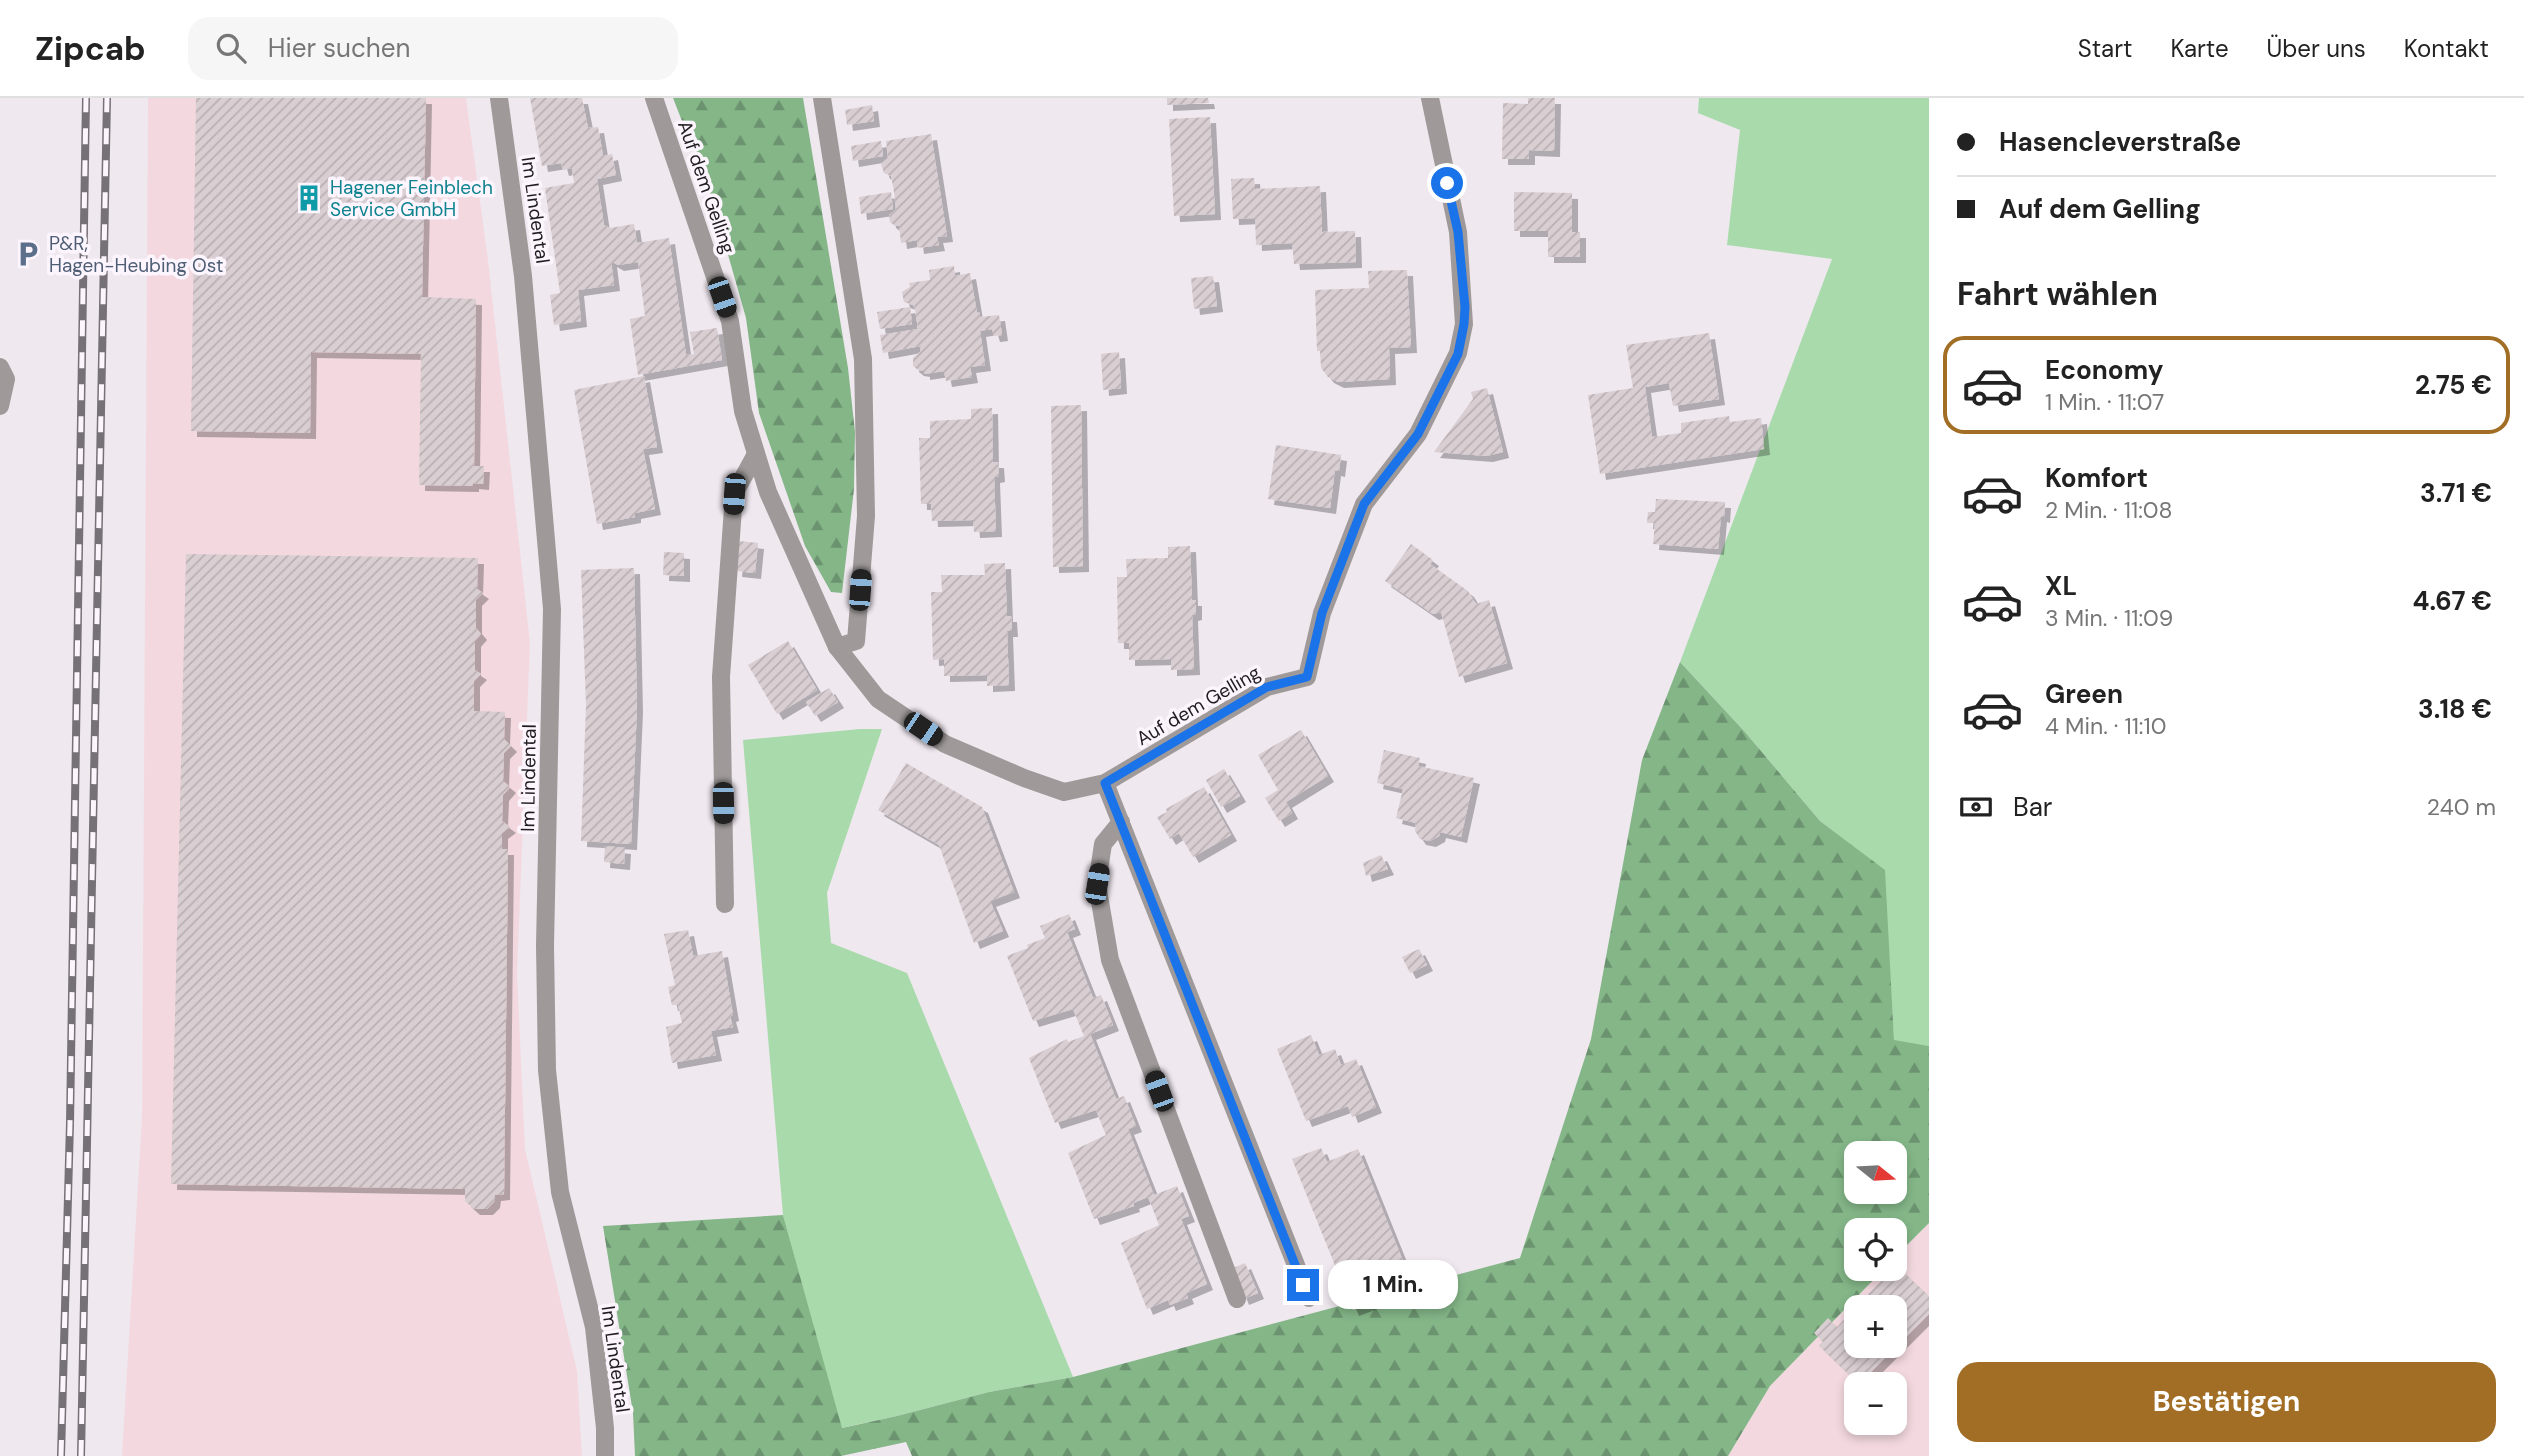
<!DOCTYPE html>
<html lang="de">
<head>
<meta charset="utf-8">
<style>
	:root { --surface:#fff; --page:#f6f6f6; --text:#222; --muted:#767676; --line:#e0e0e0; --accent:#a26e25 }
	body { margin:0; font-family:"DM Sans",sans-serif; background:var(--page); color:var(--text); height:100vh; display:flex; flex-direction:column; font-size:26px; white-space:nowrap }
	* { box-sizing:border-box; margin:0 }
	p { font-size:23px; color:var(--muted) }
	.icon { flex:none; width:38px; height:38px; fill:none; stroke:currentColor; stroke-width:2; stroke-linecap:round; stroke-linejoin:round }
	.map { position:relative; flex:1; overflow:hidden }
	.details { display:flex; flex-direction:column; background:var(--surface); width:595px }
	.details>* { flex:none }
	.hud { display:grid; align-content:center; height:154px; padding:0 28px; background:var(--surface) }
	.needle { width:46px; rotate:108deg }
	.controls { position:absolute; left:1844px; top:1043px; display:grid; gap:14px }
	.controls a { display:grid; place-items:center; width:63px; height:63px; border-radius:14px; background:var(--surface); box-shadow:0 4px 10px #0003; font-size:35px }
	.end { position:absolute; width:32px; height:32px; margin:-16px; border:9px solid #1a73e8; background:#fff; box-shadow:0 0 0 4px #fff }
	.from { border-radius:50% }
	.bubble { position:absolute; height:49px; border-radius:21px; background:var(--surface); box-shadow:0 4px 10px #0003; font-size:23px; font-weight:700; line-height:49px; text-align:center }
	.car { position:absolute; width:21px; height:42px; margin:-21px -10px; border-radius:9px; box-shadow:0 0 5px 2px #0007; background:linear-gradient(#222 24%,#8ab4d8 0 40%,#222 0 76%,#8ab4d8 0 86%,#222 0) }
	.hud b { display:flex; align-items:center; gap:24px; height:66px; font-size:26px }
	.hud b+b { border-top:2px solid var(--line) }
	.hud i { width:18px; height:18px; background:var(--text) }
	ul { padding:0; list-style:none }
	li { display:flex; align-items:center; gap:21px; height:98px; margin:0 14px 10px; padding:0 14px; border:4px solid transparent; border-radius:21px }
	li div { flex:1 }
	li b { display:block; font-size:26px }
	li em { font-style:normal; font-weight:700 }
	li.active { border-color:var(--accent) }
	li>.icon { width:63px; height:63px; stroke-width:1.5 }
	h2 { padding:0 28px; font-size:32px; line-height:84px }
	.pay { display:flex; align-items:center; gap:18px; height:77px; padding:0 28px; font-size:26px }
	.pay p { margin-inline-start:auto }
	.button { display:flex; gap:14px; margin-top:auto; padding:14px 28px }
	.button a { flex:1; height:80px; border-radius:21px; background:var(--accent); color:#fff; font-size:28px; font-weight:700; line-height:80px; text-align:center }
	header { display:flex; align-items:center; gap:42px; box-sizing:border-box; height:98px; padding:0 35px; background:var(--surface); border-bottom:2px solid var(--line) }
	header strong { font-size:33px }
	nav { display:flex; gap:38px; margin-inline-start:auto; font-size:24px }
	.search { width:490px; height:63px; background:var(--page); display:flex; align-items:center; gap:18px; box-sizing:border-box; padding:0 24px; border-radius:21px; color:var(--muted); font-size:26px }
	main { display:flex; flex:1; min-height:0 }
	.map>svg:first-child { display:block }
	.industrial { fill:#f3d9df; fill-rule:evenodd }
	.grass { fill:#a9daac }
	.forest { fill:url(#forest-firs); fill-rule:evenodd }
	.building { fill:url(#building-hatch); fill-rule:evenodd; filter:url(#shadow) }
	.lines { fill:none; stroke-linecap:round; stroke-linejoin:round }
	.service { stroke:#9f9a99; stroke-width:18 }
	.minor { stroke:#9f9a99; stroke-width:18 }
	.rail-casing { stroke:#767176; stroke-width:8 }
	.rail { stroke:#fdf5fd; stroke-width:5; stroke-dasharray:16; stroke-linecap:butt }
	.route { stroke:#1a73e8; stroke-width:9 }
	.labels { text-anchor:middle; stroke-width:7; stroke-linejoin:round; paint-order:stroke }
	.culture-label { font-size:19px; fill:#0d838f; stroke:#fdf5fd; text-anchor:start }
	.street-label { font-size:19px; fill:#1f1c1f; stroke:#fdf5fd }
	.service-label { font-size:19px; fill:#4e5e75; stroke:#fdf5fd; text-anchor:start }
</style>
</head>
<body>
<header>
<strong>Zipcab</strong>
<div class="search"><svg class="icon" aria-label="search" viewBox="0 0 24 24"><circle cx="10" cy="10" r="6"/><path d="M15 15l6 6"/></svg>Hier suchen</div>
<nav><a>Start</a><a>Karte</a><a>Über uns</a><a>Kontakt</a></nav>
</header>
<main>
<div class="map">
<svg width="1929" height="1358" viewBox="0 0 1929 1358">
	<defs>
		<pattern id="forest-firs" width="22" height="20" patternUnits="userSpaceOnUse" patternTransform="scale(1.75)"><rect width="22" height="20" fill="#84b688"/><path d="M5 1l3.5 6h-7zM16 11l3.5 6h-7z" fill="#6b936f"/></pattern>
		<pattern id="building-hatch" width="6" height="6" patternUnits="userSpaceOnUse" patternTransform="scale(1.75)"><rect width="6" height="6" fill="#d9ced1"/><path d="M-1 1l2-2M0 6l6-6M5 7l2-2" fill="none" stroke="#bab0b3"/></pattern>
		<filter id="shadow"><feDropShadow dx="6" dy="6" stdDeviation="0" flood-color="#0004"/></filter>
	</defs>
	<rect width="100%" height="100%" fill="#efe8ef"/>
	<!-- industrial -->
	<g class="industrial">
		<polygon points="148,0 466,0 488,162 530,545 517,876 525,1051 577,1273 582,1358 122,1358 142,1019"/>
		<path d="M1929,1125V1358H1728L1770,1288L1884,1171H1895V1159ZM1857,1209H1895V1248H1857ZM1857,1286H1895V1325H1857Z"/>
	</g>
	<!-- grass -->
	<g class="grass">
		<polygon points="1699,0 1929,0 1929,948 1894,943 1884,772 1820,723 1745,634 1680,564 1832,161 1727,147 1740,32 1698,15"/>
		<polygon points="860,631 882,631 827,795 831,845 907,875 1073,1279 989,1294 897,1318 841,1330 783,1117 743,642"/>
	</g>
	<!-- forest -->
	<g class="forest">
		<polygon points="673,0 803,0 848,270 855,334 854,391 842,495 831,494 805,448 759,315 746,220 712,100"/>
		<path d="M1680,564L1745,634L1820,723L1885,772L1894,942L1929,948V1125L1895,1159V1132H1857V1171H1884L1770,1288L1728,1358H912L906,1344L841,1358H635L633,1315L603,1128L783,1117L842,1330L897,1318L989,1294L1073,1279L1520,1160L1591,941L1642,662ZM1857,1055H1895V1094H1857Z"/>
	</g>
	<!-- building -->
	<g class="building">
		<polygon points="196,0 426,0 422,199 476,201 474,368 484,368 483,386 473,385 473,388 419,387 421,256 311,254 310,335 191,333"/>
		<polygon points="530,0 582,0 588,30 598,29 603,58 612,56 616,77 597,81 604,127 610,130 634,126 637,145 669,140 686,257 694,256 690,234 717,230 722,262 638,277 630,221 645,218 638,164 618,167 611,163 614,187 578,192 581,223 554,227 550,197 560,195 545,90 574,85 572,70 563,72 561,65 542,68"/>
		<polygon points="1167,0 1208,0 1209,5 1167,7"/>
		<polygon points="1528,0 1555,0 1554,53 1529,52 1529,61 1502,61 1503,5 1528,6"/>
		<polygon points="872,7 874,23 847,27 845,12"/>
		<polygon points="1210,19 1215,116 1174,118 1169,21"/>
		<polygon points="931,36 947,138 937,139 939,147 918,150 917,142 901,145 899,128 895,128 890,124 889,117 896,112 894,94 891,78 884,75 881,66 888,60 886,43"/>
		<polygon points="881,43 883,58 853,63 851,48"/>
		<polygon points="1254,80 1255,91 1320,88 1322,134 1355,133 1356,164 1294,166 1292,145 1256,147 1255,120 1233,121 1231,81"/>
		<polygon points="891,94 893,111 861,116 859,99"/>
		<polygon points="1514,94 1572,95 1572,134 1580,134 1580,159 1548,159 1548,133 1514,133"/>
		<polygon points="954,168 955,178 970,175 977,215 979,214 980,219 999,217 1002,237 994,238 992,231 980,233 985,267 970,269 972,279 946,283 944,273 924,276 924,273 918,272 913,268 913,260 920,254 921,248 883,255 880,237 918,231 915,211 913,207 904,204 902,194 910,189 909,185 930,182 929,172"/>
		<polygon points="1407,172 1411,249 1389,250 1390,281 1338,284 1328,279 1321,270 1320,253 1317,253 1315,192 1369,190 1368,173"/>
		<polygon points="1213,178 1217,208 1194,211 1191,180"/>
		<polygon points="910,209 912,226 880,231 877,214"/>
		<polygon points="1709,235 1719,301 1673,308 1669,285 1645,289 1652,339 1681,335 1681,325 1729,318 1730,324 1761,320 1764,351 1600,376 1588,297 1633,290 1626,247"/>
		<polygon points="1119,254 1121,290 1103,292 1101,256"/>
		<polygon points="644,278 657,349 643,351 655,411 635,415 635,419 597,426 574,292"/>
		<polygon points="1487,290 1503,354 1487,358 1434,354 1473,301 1471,294"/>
		<polygon points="1081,307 1083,468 1053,469 1051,308"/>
		<polygon points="992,310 993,364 998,364 999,378 994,379 996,433 974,434 973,422 932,423 931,406 921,406 919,340 930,340 930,323 971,321 971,311"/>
		<polygon points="1276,347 1341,357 1339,373 1335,372 1330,410 1268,401"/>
		<polygon points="1656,401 1725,404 1724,419 1721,418 1718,451 1653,446 1655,425 1647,425 1648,414 1655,414"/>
		<polygon points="739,443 758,445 755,475 736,473"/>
		<polygon points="1411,446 1433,462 1430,466 1468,493 1476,506 1489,502 1507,565 1459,579 1441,514 1433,516 1385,483"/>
		<polygon points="1190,448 1192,502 1196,502 1196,516 1192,517 1194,571 1171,572 1171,561 1129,562 1129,545 1118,545 1117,479 1127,479 1126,461 1168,460 1168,449"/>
		<polygon points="664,454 684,455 684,478 663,477"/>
		<polygon points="186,456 478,460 477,491 483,495 476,502 476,530 481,536 475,543 475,572 481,576 474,583 474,613 505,614 504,641 511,648 504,655 503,683 510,689 503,697 502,723 510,729 502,735 502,751 508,751 504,1096 495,1097 494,1104 487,1111 474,1111 465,1103 465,1091 171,1086"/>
		<polygon points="1005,465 1007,518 1011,518 1012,533 1007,533 1009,587 987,588 987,577 944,578 944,561 933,562 931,494 942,494 941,477 985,477 984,466"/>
		<polygon points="634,470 637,609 631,746 581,743 586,608 581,472"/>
		<polygon points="788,543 817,592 777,616 748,567"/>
		<polygon points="829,590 838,604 815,618 806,604"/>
		<polygon points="1301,632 1328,678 1286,704 1292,715 1279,723 1265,700 1278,692 1258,657"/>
		<polygon points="1384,652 1420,660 1418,668 1474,680 1461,739 1440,734 1439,738 1430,743 1420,741 1415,733 1416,725 1396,720 1403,691 1377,685"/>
		<polygon points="906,665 982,709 1014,794 990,803 1003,833 974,845 939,747 878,712"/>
		<polygon points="1224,671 1240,698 1221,709 1206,682"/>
		<polygon points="1204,689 1231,737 1193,759 1179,735 1170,741 1157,719 1167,714 1166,711"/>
		<polygon points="605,748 625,750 624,766 604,764"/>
		<polygon points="1381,757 1388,771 1366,778 1363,765"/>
		<polygon points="1069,816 1075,831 1067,834 1093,900 1101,897 1113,927 1090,936 1116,1001 1124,998 1136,1028 1128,1031 1154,1097 1177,1088 1189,1118 1181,1121 1207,1186 1186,1195 1188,1200 1170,1207 1168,1202 1147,1211 1121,1145 1159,1127 1148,1099 1133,1105 1134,1108 1094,1121 1068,1055 1106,1037 1101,1025 1096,1012 1055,1025 1029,960 1067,941 1068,944 1084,938 1073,911 1033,923 1007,858 1028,850 1027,847 1045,840 1040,828"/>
		<polygon points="688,832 693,858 722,853 733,917 730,918 733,929 711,933 716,957 672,965 666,929 682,925 678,907 672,907 668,889 675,887 664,836"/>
		<polygon points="1419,851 1427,867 1410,875 1402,859"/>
		<polygon points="1311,937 1319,957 1335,951 1341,967 1356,961 1376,1009 1352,1019 1348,1008 1306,1023 1277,951"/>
		<polygon points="1321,1050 1327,1064 1358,1051 1407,1173 1376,1186 1382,1201 1353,1212 1292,1061"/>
		<polygon points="1245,1165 1258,1195 1243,1201 1231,1171"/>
		<path d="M1895,1166L1929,1198V1216L1859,1286L1819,1248L1823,1244L1814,1235L1828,1220L1837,1229L1892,1171H1895ZM1857,1209H1895V1248H1857Z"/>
	</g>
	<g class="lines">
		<!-- service -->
		<g class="service">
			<polyline points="0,269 6,281 0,308"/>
			<polyline points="1105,685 1309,1200"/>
			<polyline points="1121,724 1103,746 1097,786 1110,862 1237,1201"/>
			<polyline points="725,806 721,579 734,396 756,356"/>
		</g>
		<!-- minor -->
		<g class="minor">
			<polyline points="499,0 523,178 552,511 545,848 547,972 560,1094 594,1229 605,1330 605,1358"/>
			<polyline points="654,0 730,223 743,313 768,394 837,549 878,601 945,646 1024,680 1064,694 1105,685 1267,589 1307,579 1322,515 1364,406 1418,336 1458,255 1464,226 1458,134 1430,0"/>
			<polyline points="822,0 863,261 866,418 856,543 837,549"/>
		</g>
		<!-- rail casing -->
		<g class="rail-casing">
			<g id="rail">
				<polyline points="61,1358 70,1025 86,0"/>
				<polyline points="81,1358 107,0"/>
			</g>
		</g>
		<!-- rail -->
		<use href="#rail" class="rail"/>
	</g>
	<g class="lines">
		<!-- route -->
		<polyline class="route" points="1303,1187 1105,685 1267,589 1307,579 1322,515 1364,406 1418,336 1458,256 1464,226 1465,209 1458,134 1447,85"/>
	</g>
	<!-- icons -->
	<defs>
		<g id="building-bare" transform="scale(2.1)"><path d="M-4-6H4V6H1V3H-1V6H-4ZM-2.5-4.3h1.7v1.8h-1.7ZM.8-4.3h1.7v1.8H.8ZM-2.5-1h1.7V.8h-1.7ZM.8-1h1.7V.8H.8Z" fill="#0f9aa8" stroke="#fdf5fd" stroke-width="2.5" paint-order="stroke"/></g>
		<g id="parking-bare" transform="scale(2.1)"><path d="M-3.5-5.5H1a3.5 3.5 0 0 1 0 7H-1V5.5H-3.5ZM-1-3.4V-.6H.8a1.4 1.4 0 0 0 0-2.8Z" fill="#5c6f8a" stroke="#fdf5fd" stroke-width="2.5" paint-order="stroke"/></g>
	</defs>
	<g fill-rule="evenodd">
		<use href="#building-bare" x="309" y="100"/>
		<use href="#parking-bare" x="28" y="156"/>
	</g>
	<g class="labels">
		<!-- culture labels -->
		<g class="culture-label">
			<text x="330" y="96">Hagener Feinblech<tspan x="330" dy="22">Service GmbH</tspan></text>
		</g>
		<!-- street labels -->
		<g class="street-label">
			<text transform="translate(707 89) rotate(71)" y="7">Auf dem Gelling</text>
			<text transform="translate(536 112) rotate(82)" y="7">Im Lindental</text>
			<text transform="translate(1198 607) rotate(-30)" y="7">Auf dem Gelling</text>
			<text transform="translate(528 680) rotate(-89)" y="7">Im Lindental</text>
			<text transform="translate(616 1261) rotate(82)" y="7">Im Lindental</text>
		</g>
		<!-- service labels -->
		<g class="service-label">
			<text x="49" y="152">P&amp;R,<tspan x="49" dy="22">Hagen-Heubing Ost</tspan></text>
		</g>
	</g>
</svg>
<div class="controls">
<a><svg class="needle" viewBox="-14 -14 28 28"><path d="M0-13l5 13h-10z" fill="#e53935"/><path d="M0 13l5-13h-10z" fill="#767676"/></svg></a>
<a><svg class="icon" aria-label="locate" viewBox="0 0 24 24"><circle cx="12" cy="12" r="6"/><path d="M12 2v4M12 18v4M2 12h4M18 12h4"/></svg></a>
<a>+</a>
<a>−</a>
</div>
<i class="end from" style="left:1447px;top:85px"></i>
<i class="end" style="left:1303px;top:1187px"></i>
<div class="bubble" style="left:1328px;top:1162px;width:130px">1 Min.</div>
<i class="car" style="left:722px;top:199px;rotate:161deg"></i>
<i class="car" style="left:734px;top:396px;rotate:184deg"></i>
<i class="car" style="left:860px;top:492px;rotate:4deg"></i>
<i class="car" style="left:923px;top:631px;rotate:124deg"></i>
<i class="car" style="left:723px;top:705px;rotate:179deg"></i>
<i class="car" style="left:1097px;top:786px;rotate:9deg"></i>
<i class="car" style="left:1159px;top:993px;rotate:340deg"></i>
</div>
<section class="details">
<div class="hud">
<b><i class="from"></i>Hasencleverstraße</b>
<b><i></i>Auf dem Gelling</b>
</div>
<h2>Fahrt wählen</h2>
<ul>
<li class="active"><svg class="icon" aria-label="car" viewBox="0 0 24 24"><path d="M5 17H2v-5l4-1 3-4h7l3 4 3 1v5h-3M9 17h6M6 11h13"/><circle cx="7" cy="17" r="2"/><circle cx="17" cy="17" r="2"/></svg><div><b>Economy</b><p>1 Min. · 11:07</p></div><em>2.75 €</em></li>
<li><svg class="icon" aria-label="car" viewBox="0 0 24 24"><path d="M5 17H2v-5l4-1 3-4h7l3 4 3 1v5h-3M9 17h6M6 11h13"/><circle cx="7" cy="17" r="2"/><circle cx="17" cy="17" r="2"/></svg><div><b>Komfort</b><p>2 Min. · 11:08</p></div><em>3.71 €</em></li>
<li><svg class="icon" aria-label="car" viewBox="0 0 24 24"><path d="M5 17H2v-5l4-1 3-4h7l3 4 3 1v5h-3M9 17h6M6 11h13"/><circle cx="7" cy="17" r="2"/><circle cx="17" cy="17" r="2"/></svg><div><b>XL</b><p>3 Min. · 11:09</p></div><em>4.67 €</em></li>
<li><svg class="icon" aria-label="car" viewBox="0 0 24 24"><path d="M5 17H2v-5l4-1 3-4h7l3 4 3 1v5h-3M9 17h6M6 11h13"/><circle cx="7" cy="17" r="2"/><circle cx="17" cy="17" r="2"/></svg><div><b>Green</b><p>4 Min. · 11:10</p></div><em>3.18 €</em></li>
</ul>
<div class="pay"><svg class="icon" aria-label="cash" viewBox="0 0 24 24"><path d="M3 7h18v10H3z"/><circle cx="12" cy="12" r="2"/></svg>Bar<p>240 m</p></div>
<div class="button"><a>Bestätigen</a></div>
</section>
</main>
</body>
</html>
